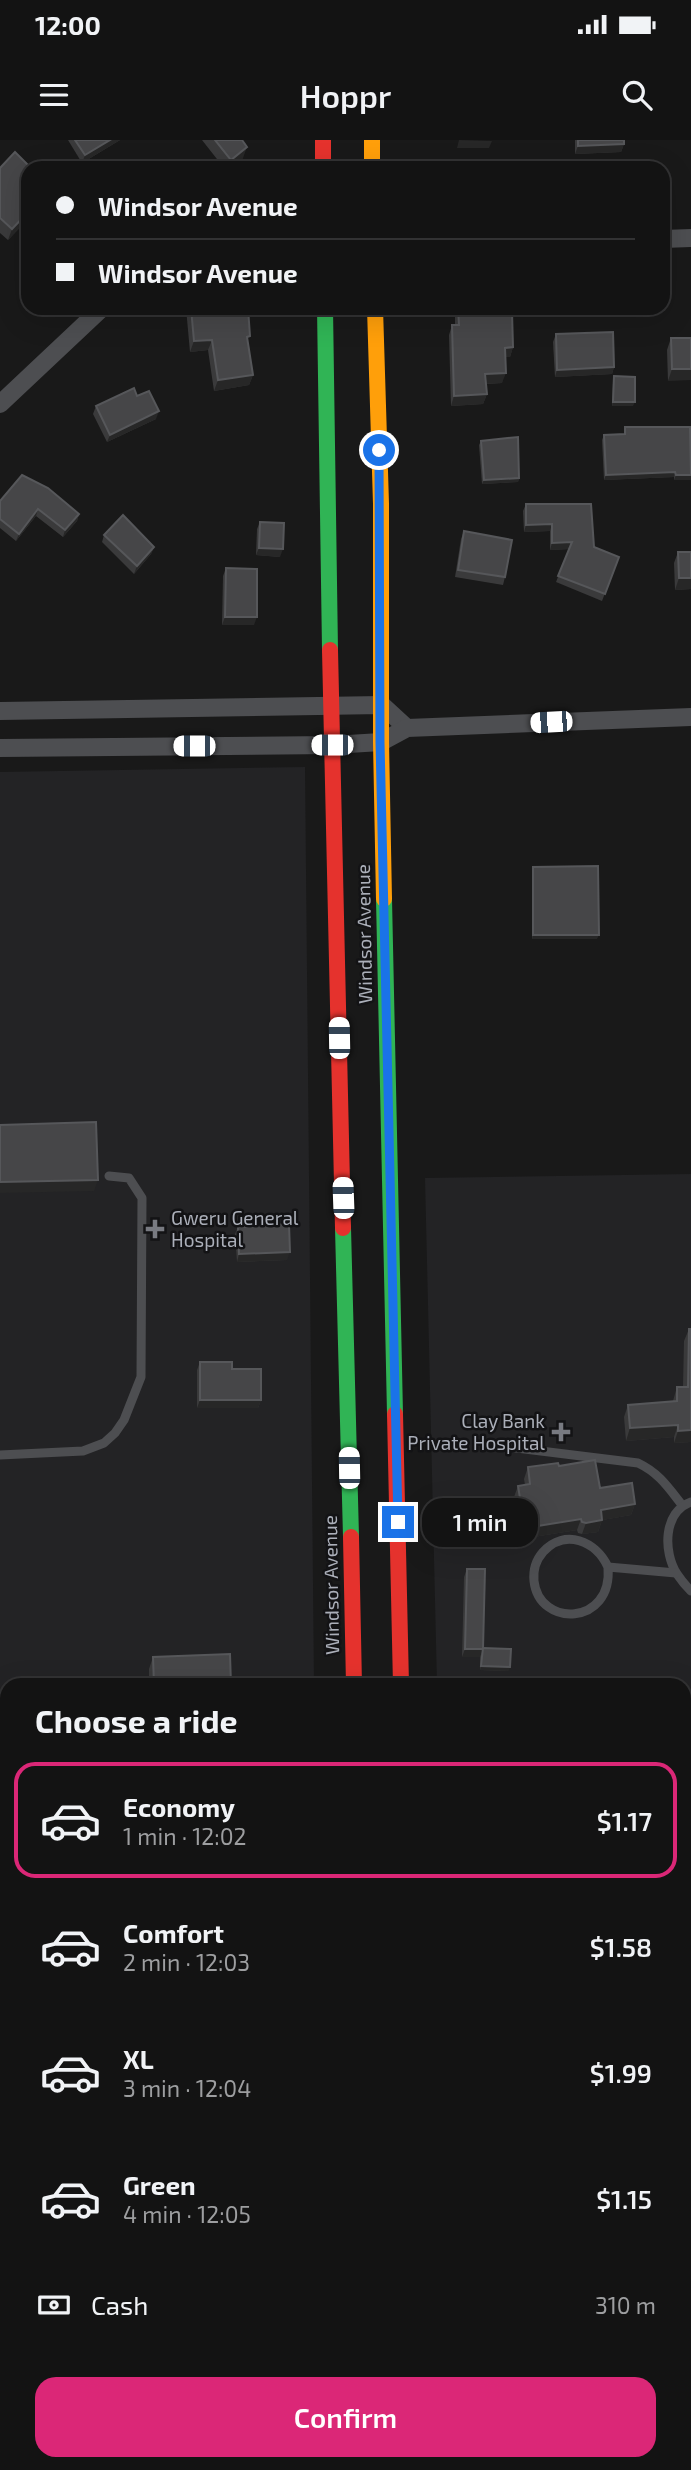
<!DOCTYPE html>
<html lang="en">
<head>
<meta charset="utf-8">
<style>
	:root { --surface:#131313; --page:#202021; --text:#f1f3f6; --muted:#9d9ea0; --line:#323233; --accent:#db2777 }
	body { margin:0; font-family:"Exo 2",sans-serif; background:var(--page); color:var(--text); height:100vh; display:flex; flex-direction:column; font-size:26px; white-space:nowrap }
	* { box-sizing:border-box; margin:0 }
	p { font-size:23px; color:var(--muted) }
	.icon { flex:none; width:38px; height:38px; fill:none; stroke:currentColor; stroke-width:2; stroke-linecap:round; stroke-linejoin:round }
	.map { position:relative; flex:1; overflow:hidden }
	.drawer { position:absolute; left:0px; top:1538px; width:691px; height:793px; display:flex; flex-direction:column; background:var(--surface); border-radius:21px 21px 0 0; box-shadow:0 7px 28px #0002,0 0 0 2px var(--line) }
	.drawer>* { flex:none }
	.top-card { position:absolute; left:21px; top:21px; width:649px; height:154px; border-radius:21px; box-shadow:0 7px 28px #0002,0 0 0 2px var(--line); display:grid; align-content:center; height:154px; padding:0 35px; background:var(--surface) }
	.end { position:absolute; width:32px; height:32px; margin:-16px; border:9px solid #1a73e8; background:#fff; box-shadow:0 0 0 4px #fff }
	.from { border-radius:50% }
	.bubble { position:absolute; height:49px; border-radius:21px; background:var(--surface); box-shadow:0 7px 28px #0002,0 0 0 2px var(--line); font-size:23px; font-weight:600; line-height:49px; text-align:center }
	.car { position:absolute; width:21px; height:42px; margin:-21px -10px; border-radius:9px; box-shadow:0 0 5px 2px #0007; background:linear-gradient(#fff 24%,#345 0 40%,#fff 0 76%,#345 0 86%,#fff 0) }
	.top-card b { display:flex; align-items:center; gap:24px; height:66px; font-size:26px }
	.top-card b+b { border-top:2px solid var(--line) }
	.top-card i { width:18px; height:18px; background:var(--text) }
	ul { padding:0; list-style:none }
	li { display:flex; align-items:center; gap:21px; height:116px; margin:0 14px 10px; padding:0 21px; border:4px solid transparent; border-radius:21px }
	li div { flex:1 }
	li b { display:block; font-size:26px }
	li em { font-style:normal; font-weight:600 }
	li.active { border-color:var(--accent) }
	li>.icon { width:63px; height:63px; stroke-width:1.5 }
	h2 { padding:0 35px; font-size:32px; line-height:84px }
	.pay { display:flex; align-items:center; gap:18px; height:77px; padding:0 35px; font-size:26px }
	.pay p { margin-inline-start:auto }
	.action { display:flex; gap:14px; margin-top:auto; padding:14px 35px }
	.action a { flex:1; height:80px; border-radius:21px; background:var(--accent); color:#fff; font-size:28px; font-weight:600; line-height:80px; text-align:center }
	.status { display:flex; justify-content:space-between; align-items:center; height:49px; padding:0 35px; background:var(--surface); direction:ltr }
	.status svg { height:19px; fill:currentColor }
	header { display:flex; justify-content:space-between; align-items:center; height:91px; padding:0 35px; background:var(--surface); font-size:32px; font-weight:600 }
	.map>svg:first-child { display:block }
	.built { fill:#232325 }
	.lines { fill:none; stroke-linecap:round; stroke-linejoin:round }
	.lane { stroke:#4d4e51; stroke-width:9 }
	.street { stroke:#4d4e51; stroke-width:18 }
	.fast { stroke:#30b455; stroke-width:16 }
	.slow { stroke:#ff9f0a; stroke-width:16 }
	.jam { stroke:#e5322d; stroke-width:16 }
	.wall { fill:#3a3a3b }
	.shaded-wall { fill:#272727 }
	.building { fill:#464648; stroke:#56575a; stroke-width:2 }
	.route { stroke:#1a73e8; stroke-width:9 }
	.poi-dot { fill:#787a81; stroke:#131315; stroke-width:2.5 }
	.labels { text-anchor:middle; stroke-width:5; stroke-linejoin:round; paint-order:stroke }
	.street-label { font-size:19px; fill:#abafb9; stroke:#131315 }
	.poi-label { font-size:19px; fill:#abafb9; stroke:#131315; text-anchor:start }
</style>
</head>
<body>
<div class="status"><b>12:00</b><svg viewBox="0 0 49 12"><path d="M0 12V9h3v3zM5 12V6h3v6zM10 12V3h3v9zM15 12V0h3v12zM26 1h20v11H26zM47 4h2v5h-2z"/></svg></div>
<header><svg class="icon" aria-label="menu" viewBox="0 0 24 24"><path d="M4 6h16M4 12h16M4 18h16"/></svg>Hoppr<svg class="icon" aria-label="search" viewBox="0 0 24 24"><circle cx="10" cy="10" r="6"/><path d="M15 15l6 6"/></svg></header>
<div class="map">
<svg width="691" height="2330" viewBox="0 0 691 2330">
	<rect width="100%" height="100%" fill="#191919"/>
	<!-- built -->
	<g class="built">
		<polygon points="305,627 314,1545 7,1545 7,1785 0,1787 0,632"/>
		<polygon points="691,1034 691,1580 684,1582 684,1545 437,1545 425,1038"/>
	</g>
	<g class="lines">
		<!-- lane -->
		<g class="lane">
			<path d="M508,1307L638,1323C659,1333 668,1347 682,1365"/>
			<polyline points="0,1315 83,1311 104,1303 115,1293 124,1280 141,1237 142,1058 129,1038 109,1036"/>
			<path d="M691,1362C663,1372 663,1412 677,1434C681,1440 686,1446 691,1451"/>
			<path d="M608,1427C613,1486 539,1488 534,1441C533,1431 536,1420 543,1412C565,1388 596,1401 608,1427L676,1433"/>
		</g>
		<!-- street -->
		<g class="street">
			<polyline points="663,99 691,98"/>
			<polyline points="0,264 102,168"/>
			<polyline points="0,571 382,565 407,588"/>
			<polyline points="0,608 332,605 381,602 407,588 691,577"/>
			<polyline points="684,1621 691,1619"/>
			<polyline points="0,1823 7,1820"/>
			<polyline points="684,1924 691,1924"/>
		</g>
		<!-- fast -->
		<g class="fast">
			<polyline points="325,168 330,510"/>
			<polyline points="384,759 395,1274"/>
			<polyline points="343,1088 351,1397"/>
			<polyline points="0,2198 7,2201"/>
			<polyline points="551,2324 568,2330"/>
		</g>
		<!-- slow -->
		<g class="slow">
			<polyline points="372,0 372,28"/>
			<polyline points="375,168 381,364 381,602 384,759"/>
			<polyline points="255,2324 257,2330"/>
		</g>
		<!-- jam -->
		<g class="jam">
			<polyline points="323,0 323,28"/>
			<polyline points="330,510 343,1088"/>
			<polyline points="395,1274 401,1545"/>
			<polyline points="351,1397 354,1545"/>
			<polyline points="0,2145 7,2148"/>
			<polyline points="429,2330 431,2324"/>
		</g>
	</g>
	<!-- wall -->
	<g class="wall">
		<polygon points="68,0 120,0 82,23"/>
		<polygon points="202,0 242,0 243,18 230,28 224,28"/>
		<polygon points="575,0 624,0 624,4 621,12 575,14"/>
		<polygon points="0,28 28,28 28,79 8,100 0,93"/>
		<polygon points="186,168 248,168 248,202 253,235 249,245 214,251 208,210 190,212"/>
		<polygon points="456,168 483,168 483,173 513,207 510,217 505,217 502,243 486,244 487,254 483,264 451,266 449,195 452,185 455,185 455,172"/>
		<polygon points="556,194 614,227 612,234 555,237 553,202"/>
		<polygon points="671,198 691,198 668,241 667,210"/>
		<polygon points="614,236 633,266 612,266 613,240"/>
		<polygon points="137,256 156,279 107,302 93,274 96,266"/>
		<polygon points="625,287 691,295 691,340 674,340 674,337 604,340 602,300 604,295 624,295"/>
		<polygon points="481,301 519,338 518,342 482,344 479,305"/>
		<polygon points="0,361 79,374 77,381 63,397 36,376 16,401 0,388"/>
		<polygon points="526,364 594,407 619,417 602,461 556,442 569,409 550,410 550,391 524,392 523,371"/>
		<polygon points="260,382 280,417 256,415 257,389"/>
		<polygon points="464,391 505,437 503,445 455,437 461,399"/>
		<polygon points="104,395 154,407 151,414 134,434 102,402"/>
		<polygon points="678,412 691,412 691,449 675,450 674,423"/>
		<polygon points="226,428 254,485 222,485 223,436"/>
		<polygon points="533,727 597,799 532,799 532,731"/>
		<polygon points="238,1087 287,1120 237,1122 235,1094"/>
		<polygon points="689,1189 691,1302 674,1303 674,1297 626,1301 624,1277 628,1265 673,1261 677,1247 683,1247 684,1201"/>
		<polygon points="200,1222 232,1229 261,1260 258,1268 197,1268 197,1230"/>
		<polygon points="559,1326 600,1348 635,1364 631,1375 602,1380 598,1392 582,1394 578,1393 577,1390 521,1399 514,1357 518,1346 525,1345 524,1339 528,1327"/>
		<polygon points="467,1429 483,1508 509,1531 480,1530 480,1516 480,1517 462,1517 464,1437"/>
		<polygon points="153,1517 231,1545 149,1545 149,1529"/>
		<polygon points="0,1934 7,1934 7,2040 0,2036"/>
		<polygon points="685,2205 691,2205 691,2248 684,2248"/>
	</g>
	<!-- shaded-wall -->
	<g class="shaded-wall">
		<polygon points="110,0 120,0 82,23 85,15"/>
		<polygon points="459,0 492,1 489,8 457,8"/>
		<polygon points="624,4 621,12 575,14 578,6"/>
		<polygon points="247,7 243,18 230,28 228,28 231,20"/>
		<polygon points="28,72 28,79 8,100 12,89"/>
		<polygon points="212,200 208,210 190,212 194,201"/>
		<polygon points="513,207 510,217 501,217 505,208"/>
		<polygon points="614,227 612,234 555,237 557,230"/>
		<polygon points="672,229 691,229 691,240 668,241"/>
		<polygon points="506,233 502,243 482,244 485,234"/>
		<polygon points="253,235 249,245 214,251 218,240"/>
		<polygon points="487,254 483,264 451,266 454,256"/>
		<polygon points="613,262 635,262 633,266 612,266"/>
		<polygon points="159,271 156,279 107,302 110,295"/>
		<polygon points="675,332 674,337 604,340 606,335"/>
		<polygon points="676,335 691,335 691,340 674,340"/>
		<polygon points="519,338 518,342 482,344 484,340"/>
		<polygon points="38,369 36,376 16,401 19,394"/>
		<polygon points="79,374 77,381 63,397 65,390"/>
		<polygon points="552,384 550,391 524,392 526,385"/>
		<polygon points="572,402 569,409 550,410 552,403"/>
		<polygon points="154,407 151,414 134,434 137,426"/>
		<polygon points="259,408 283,409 280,417 256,415"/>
		<polygon points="679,438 691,438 691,449 675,450"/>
		<polygon points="225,477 257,477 254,485 222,485"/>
		<polygon points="533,795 599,795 597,799 532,799"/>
		<polygon points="98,1040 94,1051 0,1053 0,1042"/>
		<polygon points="290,1112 287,1120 237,1122 239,1114"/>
		<polygon points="200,1260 261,1260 258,1268 197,1268"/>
		<polygon points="678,1285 674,1297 626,1301 630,1288"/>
		<polygon points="691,1290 691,1302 674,1303 678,1291"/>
		<polygon points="635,1364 631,1375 597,1381 601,1370"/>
		<polygon points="581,1379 577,1390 521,1399 525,1388"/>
		<polygon points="602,1380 598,1392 582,1394 586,1383"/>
		<polygon points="465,1509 483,1509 480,1517 462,1517"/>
		<polygon points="481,1526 510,1527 509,1531 480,1530"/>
		<polygon points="684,1786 691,1787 691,1797 684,1797"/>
		<polygon points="684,2098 691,2098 690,2108 684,2108"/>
		<polygon points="691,2240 691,2248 684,2248 686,2241"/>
	</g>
	<!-- building -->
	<g class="building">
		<polygon points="75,0 110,0 85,15"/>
		<polygon points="215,0 242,0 247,7 231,20"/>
		<polygon points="578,0 624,0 624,4 578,6"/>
		<polygon points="15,12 31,28 28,28 28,72 12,89 0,78 0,28"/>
		<polygon points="191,168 248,168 250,196 247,197 253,235 218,240 212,200 194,201"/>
		<polygon points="458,168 483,168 483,173 512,172 513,207 505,208 506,233 485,234 487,254 454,256 452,185 459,185"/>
		<polygon points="613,192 614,227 557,230 556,194"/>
		<polygon points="671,198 691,198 691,229 672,229"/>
		<polygon points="614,236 635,237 635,262 613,262"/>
		<polygon points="134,248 137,256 149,251 159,271 110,295 96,266"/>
		<polygon points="625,287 690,287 691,335 676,335 675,332 606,335 604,295 625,294"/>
		<polygon points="518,297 519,338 484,340 481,301"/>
		<polygon points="22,335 48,348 79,374 65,390 38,369 19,394 0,379 0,361"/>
		<polygon points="526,364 591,364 594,407 619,417 605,454 558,436 572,402 552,403 552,384 526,385"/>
		<polygon points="123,375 154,407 137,426 104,395"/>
		<polygon points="260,382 284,383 283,409 259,408"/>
		<polygon points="464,391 512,400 505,437 458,430"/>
		<polygon points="678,412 691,412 691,438 679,438"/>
		<polygon points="226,428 257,429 257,477 225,477"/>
		<polygon points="598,726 599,795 533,795 533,727"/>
		<polygon points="96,982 98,1040 0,1042 0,985"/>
		<polygon points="289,1084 290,1112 239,1114 238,1087"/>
		<polygon points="689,1189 691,1189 691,1290 678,1291 678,1285 630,1288 628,1265 677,1261 677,1247 688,1247"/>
		<polygon points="200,1222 232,1222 232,1229 261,1229 261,1260 200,1260"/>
		<polygon points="595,1320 600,1348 632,1343 635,1364 601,1370 602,1380 586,1383 582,1382 581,1379 525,1388 518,1346 530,1344 528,1327 558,1323 559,1326"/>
		<polygon points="467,1429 485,1429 483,1509 465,1509"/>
		<polygon points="483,1508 511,1509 510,1527 481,1526"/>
		<polygon points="230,1514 231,1545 154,1545 153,1517"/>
		<polygon points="684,1716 691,1716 691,1787 684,1786"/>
		<polygon points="0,1934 7,1934 7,2027 0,2023"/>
		<polygon points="684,2011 691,2011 691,2051 684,2052"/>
		<polygon points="684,2054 690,2054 691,2098 684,2098"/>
		<polygon points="685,2205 691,2205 691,2240 686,2241"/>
	</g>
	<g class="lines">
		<!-- route -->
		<polyline class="route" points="379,310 380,602 398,1382"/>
	</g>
	<!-- markers -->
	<g class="poi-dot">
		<path d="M151.5 1078.5h7v7h7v7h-7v7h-7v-7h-7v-7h7z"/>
		<path d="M557.5 1281.5h7v7h7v7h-7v7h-7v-7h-7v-7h7z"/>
	</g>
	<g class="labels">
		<!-- street labels -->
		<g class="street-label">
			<text transform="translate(364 794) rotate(-91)" y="7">Windsor Avenue</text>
			<text transform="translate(331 1445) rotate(-91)" y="7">Windsor Avenue</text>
		</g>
		<!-- poi labels -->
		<g class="poi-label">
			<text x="171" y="1085">Gweru General<tspan x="171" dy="22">Hospital</tspan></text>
			<text x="545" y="1288" text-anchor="end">Clay Bank<tspan x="545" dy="22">Private Hospital</tspan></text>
		</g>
	</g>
</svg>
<i class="end from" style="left:379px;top:310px"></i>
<i class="end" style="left:398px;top:1382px"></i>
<div class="bubble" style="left:422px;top:1358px;width:116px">1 min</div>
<i class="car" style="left:551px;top:582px;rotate:267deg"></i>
<i class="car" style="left:332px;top:605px;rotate:270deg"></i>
<i class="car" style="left:194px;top:606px;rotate:270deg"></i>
<i class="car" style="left:339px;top:898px;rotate:359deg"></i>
<i class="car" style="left:343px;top:1058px;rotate:358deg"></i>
<i class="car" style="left:349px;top:1328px;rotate:359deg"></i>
<div class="top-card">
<b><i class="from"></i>Windsor Avenue</b>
<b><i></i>Windsor Avenue</b>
</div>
<section class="drawer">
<h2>Choose a ride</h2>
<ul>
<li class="active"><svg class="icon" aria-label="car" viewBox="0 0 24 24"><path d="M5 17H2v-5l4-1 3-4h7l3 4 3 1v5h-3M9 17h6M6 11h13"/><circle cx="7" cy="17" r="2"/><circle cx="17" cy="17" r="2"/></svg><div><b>Economy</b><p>1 min · 12:02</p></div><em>$1.17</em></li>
<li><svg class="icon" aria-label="car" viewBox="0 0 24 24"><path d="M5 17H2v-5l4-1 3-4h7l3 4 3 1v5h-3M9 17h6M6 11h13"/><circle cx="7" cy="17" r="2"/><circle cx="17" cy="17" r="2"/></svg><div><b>Comfort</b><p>2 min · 12:03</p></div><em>$1.58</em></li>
<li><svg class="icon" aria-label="car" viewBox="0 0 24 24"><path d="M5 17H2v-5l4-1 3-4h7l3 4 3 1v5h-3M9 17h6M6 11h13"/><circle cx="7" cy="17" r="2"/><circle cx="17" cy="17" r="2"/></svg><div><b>XL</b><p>3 min · 12:04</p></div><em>$1.99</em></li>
<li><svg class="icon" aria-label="car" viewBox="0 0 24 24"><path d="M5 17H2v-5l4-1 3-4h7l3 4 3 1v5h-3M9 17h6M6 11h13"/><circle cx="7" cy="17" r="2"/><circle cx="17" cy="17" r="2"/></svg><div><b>Green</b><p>4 min · 12:05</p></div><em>$1.15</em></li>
</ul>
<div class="pay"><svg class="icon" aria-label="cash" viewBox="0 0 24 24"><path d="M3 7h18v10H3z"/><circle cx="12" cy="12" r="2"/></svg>Cash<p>310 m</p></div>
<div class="action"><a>Confirm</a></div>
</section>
</div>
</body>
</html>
